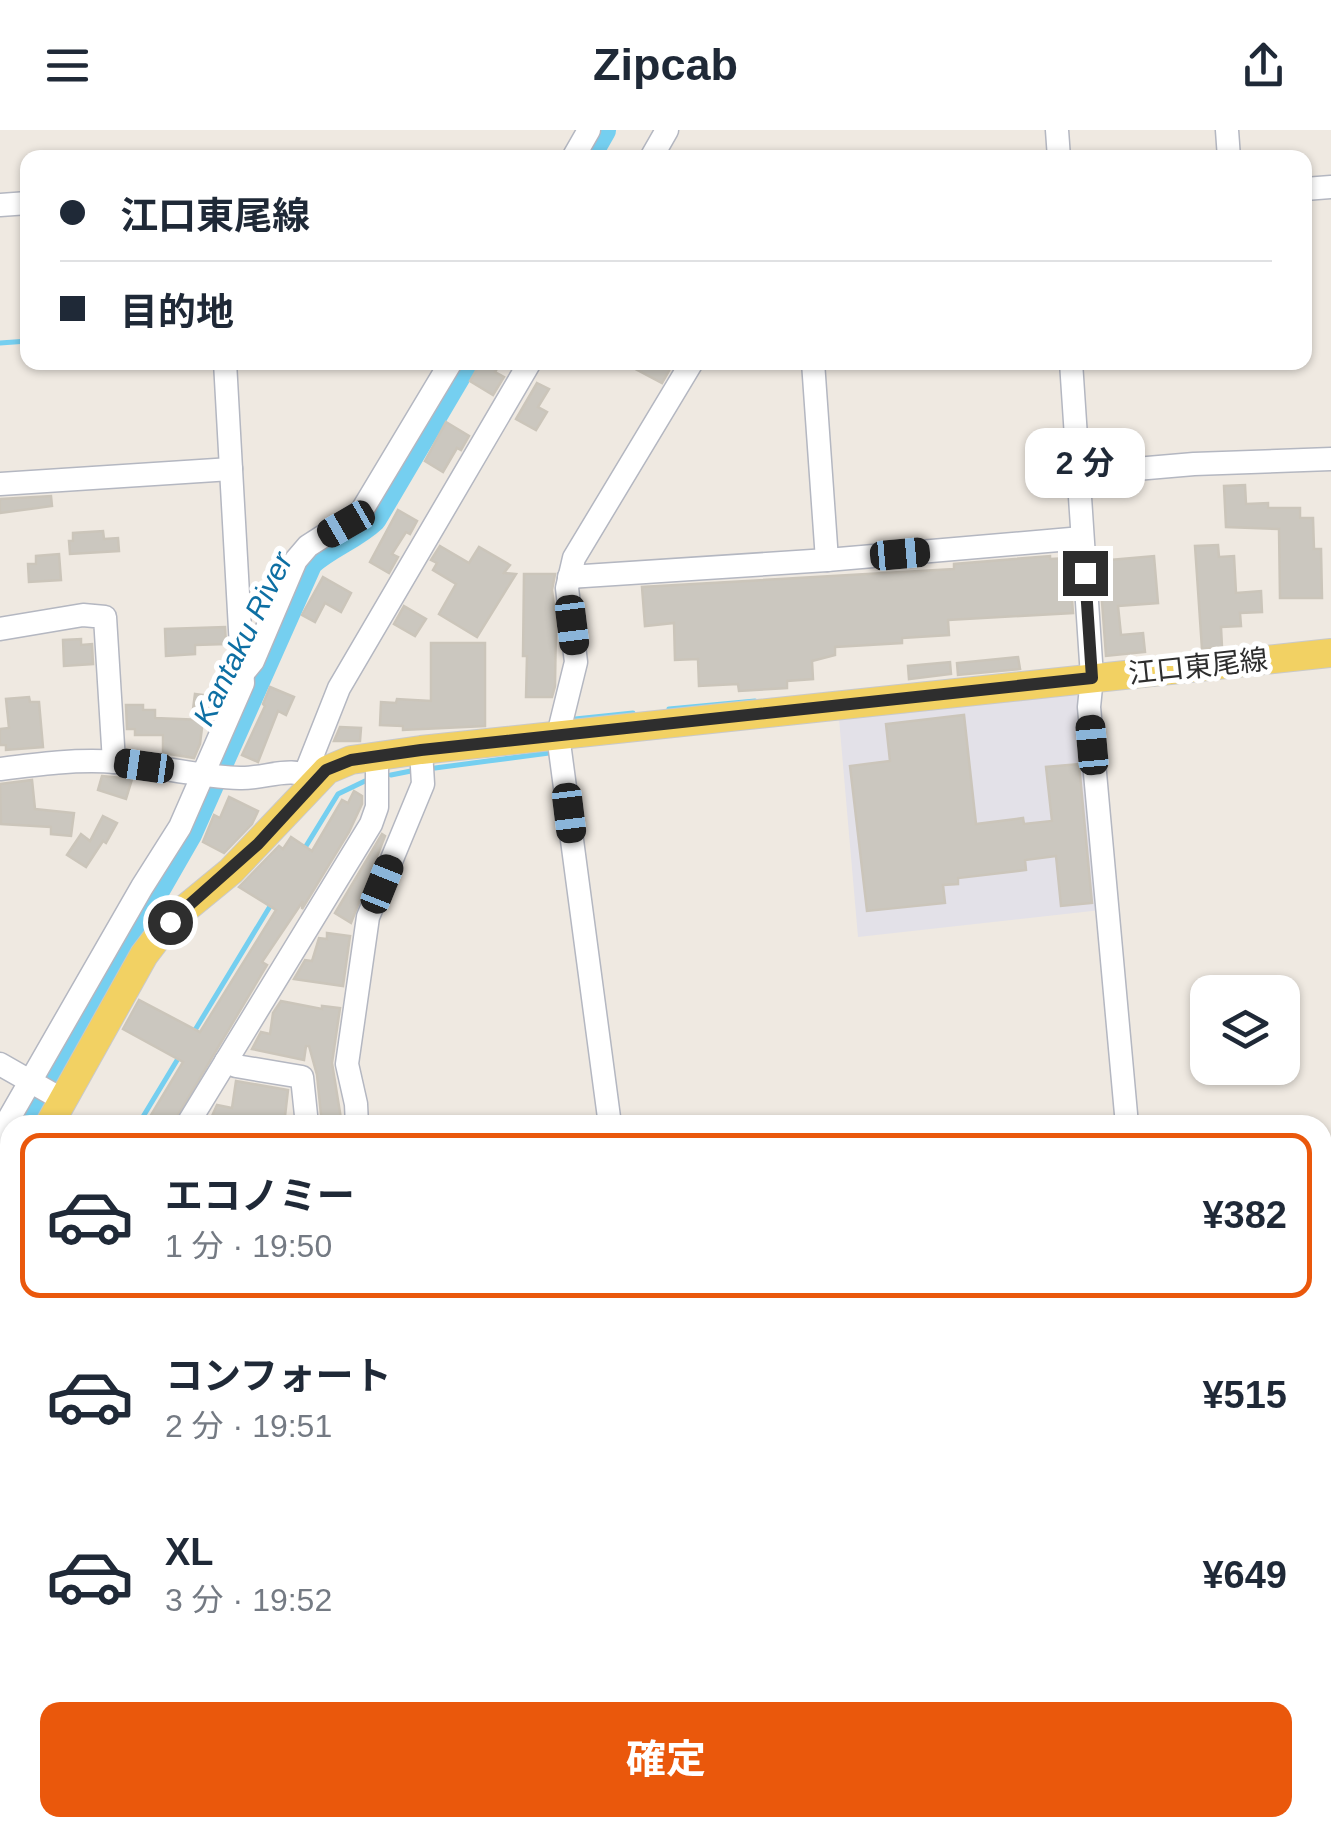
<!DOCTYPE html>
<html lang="ja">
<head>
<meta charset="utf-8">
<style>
	:root { --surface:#fff; --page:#f2f2f3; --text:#1f2937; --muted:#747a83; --line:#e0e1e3; --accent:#ea580c }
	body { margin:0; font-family:Arial,"Noto Sans JP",sans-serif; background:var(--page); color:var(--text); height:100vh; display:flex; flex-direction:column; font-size:38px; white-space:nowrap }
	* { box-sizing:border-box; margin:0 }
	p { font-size:32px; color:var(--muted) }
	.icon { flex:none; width:55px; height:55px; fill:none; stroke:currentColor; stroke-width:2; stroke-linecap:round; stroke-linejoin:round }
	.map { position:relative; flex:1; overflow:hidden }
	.panel { position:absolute; left:0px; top:985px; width:1332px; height:722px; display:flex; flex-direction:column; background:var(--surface); border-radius:30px 30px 0 0; box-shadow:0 2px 8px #0004 }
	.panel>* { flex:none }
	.top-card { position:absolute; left:20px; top:20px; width:1292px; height:220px; border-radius:20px; box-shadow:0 2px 8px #0004; display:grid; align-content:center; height:220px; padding:0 40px; background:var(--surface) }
	.tools { position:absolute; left:1190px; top:845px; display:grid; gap:20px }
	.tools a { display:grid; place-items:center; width:110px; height:110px; border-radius:20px; background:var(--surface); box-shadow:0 2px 8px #0004; font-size:50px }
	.end { position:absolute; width:45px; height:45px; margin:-22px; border:12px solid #2e2e2e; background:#fff; box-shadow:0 0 0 5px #fff }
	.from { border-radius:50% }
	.bubble { position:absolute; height:70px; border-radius:20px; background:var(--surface); box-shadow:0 2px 8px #0004; font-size:32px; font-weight:700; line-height:70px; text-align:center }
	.car { position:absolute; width:30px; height:60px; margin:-30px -15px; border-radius:12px; box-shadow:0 0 8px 2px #0007; background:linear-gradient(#222 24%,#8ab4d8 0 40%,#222 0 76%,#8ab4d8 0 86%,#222 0) }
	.top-card b { display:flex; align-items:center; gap:35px; height:95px; font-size:38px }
	.top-card b+b { border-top:2px solid var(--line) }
	.top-card i { width:25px; height:25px; background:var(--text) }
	ul { padding:18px 0 0; list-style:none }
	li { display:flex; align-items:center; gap:30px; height:165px; margin:0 20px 15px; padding:0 20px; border:5px solid transparent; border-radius:20px }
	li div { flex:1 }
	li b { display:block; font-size:38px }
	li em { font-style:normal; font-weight:700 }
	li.active { border-color:var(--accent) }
	li>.icon { width:90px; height:90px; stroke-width:1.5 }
	.action { display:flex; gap:20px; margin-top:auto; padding:20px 40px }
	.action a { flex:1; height:115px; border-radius:20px; background:var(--accent); color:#fff; font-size:40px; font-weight:700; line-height:115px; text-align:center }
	header { display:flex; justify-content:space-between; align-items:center; height:130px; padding:0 40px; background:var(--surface); font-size:45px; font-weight:700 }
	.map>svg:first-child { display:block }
	.industrial { fill:#e3e1e8 }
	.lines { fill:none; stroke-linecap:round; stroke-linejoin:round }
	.stream { stroke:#75cff0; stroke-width:5 }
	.river { stroke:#75cff0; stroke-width:28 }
	.building { fill:#cbc7bf; stroke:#cbc5ba; stroke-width:2.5 }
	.minor-casing { stroke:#b4b7c1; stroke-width:25 }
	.major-casing { stroke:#c9c9c9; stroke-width:30 }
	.path { stroke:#c9c9c9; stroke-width:2.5; stroke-dasharray:8 5; stroke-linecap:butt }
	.minor { stroke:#fff; stroke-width:22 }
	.major { stroke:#f2d163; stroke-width:28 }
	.route { stroke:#2e2e2e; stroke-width:12 }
	.labels { text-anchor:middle; stroke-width:10; stroke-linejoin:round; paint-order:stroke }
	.street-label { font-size:28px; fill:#2e2e2e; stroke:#fff }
	.water-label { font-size:30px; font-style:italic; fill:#0d6fa3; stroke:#fff }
</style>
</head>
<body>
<header><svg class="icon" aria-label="menu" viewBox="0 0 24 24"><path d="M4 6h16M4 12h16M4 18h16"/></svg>Zipcab<svg class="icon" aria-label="share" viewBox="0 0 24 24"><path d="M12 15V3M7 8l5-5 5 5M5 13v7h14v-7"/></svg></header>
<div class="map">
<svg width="1331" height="1707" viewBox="0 0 1331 1707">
	<rect width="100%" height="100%" fill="#efe9e1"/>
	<!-- industrial -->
	<polygon class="industrial" points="1083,560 1101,780 858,807 839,589"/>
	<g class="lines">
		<!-- stream -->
		<g class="stream">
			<polyline points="0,213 28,211"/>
			<polyline points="669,579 755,571"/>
			<polyline points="575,589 633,583"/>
			<polyline points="435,638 549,623"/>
			<polyline points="391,645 411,641"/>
			<polyline points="303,721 338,664 365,651"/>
			<polyline points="192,905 272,773"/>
			<polyline points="138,995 179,927"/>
			<polyline points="1322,1128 1331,1127"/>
		</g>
		<!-- river -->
		<g class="river">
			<polyline points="586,28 602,0"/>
			<path d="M21,995L188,704L309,432C329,414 354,406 373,388L465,232"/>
			<polyline points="0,1032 10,1014"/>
		</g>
	</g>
	<!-- building -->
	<g class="building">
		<polygon points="481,232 501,232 495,242 504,247 493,265 470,251"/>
		<polygon points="622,232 674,232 662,253"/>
		<polygon points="537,253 549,259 538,277 547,282 536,300 516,289"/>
		<polygon points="446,292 469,306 461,320 457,318 443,342 425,331"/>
		<polygon points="1245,355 1246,374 1268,373 1268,378 1300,378 1300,388 1313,388 1314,419 1321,419 1322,468 1280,468 1279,399 1226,397 1224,356"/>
		<polygon points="51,366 52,376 0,383 0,369"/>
		<polygon points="398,380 417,391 410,404 406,402 392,424 398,427 389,443 370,432"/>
		<polygon points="103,401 104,409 118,408 119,421 70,424 69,411 73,411 73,403"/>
		<polygon points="1218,415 1219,427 1234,426 1236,463 1261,461 1262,482 1240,483 1241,496 1221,497 1222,517 1202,519 1195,416"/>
		<polygon points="440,416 469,433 479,417 510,435 504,443 516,444 477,507 439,484 456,454 433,440 437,433 431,430"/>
		<polygon points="59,424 61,450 29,452 28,434 36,434 36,426"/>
		<polygon points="1050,426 1050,429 1069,428 1073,483 948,490 949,505 902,508 902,513 835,517 835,525 812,531 813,549 787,551 787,558 739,561 738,554 699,556 698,529 675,530 674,493 645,496 642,457 954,439 954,434"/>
		<polygon points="1154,426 1158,473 1118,476 1121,505 1143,503 1145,522 1106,526 1099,431"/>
		<polygon points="524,444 555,444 552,460 556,492 555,556 552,567 526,567 527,526 523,526"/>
		<polygon points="323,447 351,463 341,482 325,473 315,492 302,485"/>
		<polygon points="404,476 426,489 415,506 394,494"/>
		<polygon points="225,497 226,514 195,515 195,524 166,526 165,499"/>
		<polygon points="81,509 81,515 92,514 93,534 64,536 63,510"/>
		<polygon points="431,513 485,513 485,596 403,600 403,596 380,595 381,572 396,573 397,569 431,571"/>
		<polygon points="1018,527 1020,539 958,545 957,533"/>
		<polygon points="950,532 951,544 909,549 908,536"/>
		<polygon points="270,557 294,567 286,585 278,581 258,632 242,625 265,576 263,574"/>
		<polygon points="195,564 220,567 211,590 192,587"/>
		<polygon points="29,567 30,572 39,572 43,617 6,620 6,615 0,615 0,599 9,598 6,569"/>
		<polygon points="126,575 143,575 143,580 155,580 155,588 203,590 200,614 194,628 163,623 163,605 135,605 135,599 127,599"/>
		<polygon points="964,585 976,694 1023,688 1024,694 1052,691 1046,637 1079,634 1092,773 1061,776 1056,726 1025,730 1026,740 958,748 958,754 943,755 945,773 867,781 850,636 890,631 886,594"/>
		<polygon points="340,597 361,598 360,611 334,611"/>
		<polygon points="102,646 132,649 126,669 98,660"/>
		<polygon points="32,650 35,679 74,683 71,706 51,704 51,697 1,694 0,654"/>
		<polygon points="354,661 362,666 362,674 349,702 302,779 303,771 262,832 267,835 172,995 145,995 183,932 123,899 139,870 200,902 276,780 239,757 279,716 283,719 291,707 312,721 342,670 348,673"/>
		<polygon points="229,667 258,681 252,694 224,723 203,712 214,685 220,688"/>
		<polygon points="103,686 117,693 106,713 103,711 86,737 67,725 81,704 90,711"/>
		<polygon points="382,704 385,706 351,793 335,783"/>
		<polygon points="327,803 350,806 343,856 294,849 305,830 312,831 319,808 327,809"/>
		<polygon points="281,871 322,879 322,876 340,878 332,933 342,995 322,995 317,945 309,916 306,916 304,930 252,919 261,902 270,904 273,883"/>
		<polygon points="236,951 288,960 284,995 208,995 217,975 232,978"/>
	</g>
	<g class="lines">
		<!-- minor casing -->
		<g class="minor-casing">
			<g id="minor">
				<polyline points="1057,0 1059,28"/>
				<polyline points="1227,0 1229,28"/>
				<polyline points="573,28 589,0"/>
				<polyline points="651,28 667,0"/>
				<polyline points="1305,59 1331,57"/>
				<polyline points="0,75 28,73"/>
				<polyline points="813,232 827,430"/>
				<polyline points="1071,232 1092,547 1089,577 1127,995"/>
				<polyline points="1078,344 1194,334 1331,329"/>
				<polyline points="0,354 231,339"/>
				<polyline points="569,447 827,430 1082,408"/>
				<polyline points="0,499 83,485 105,487 114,632"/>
				<polyline points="244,542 253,531 296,430 308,416 361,382 451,232"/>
				<path d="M0,639C38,634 78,629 116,632C158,636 199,647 240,648C266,649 292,634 315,650"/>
				<polyline points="305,644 339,558 530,232"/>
				<polyline points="226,931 236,936 302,947 307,995"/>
				<polyline points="0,934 63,970"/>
				<polyline points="187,995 371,694 377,677 377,626"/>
				<polyline points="357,995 356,974 347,934 368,787 423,654 421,620"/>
				<polyline points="610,995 558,605 576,532 567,458 574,428 692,232"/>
				<polyline points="0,1004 142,757 180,697 243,553 225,232"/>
				<polyline points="0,1241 10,1224"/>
				<polyline points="0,1388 10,1387"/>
				<polyline points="0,1470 10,1469"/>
				<polyline points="0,1547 10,1546"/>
				<polyline points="1322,1566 1331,1565"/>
				<polyline points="0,1625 10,1625"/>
				<polyline points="0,1650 10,1650"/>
				<polyline points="1322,1659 1331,1648"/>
				<polyline points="234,1698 237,1707"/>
				<polyline points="446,1698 447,1707"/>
				<polyline points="695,1698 696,1707"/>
				<polyline points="1174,1707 1174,1698"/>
				<polyline points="1286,1707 1293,1698"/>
			</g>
		</g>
		<!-- major casing -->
		<g class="major-casing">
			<g id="major">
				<polyline points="49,995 144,825 169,792 231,741 327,640 351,630 421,620 1331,523"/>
				<polyline points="0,1082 10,1064"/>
			</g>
		</g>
		<!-- path -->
		<polyline class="path" points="948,1698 949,1707"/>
		<!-- minor -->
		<use href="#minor" class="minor"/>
		<!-- major -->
		<use href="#major" class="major"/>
	</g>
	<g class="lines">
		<!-- route -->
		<polyline class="route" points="170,792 258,714 326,640 351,630 421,620 1092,548 1085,443"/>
	</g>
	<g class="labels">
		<!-- street labels -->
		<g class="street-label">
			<text transform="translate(1198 536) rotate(-6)" y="10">江口東尾線</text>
		</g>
		<!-- water labels -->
		<g class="water-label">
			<text transform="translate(243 509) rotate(-64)" y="10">Kantaku River</text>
		</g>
	</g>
</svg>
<div class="tools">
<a><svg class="icon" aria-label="layers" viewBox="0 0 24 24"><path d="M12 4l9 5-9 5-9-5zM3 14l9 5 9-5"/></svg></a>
</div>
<i class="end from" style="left:170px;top:792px"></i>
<i class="end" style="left:1085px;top:443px"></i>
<div class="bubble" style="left:1025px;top:298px;width:120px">2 分</div>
<i class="car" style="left:346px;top:394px;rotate:240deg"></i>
<i class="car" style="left:900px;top:424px;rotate:85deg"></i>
<i class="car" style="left:572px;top:495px;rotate:173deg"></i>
<i class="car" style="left:1092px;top:615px;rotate:355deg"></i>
<i class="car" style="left:144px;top:636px;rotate:278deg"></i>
<i class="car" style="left:569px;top:683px;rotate:173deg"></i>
<i class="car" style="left:382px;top:754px;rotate:22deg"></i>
<div class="top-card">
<b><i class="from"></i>江口東尾線</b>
<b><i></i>目的地</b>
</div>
<section class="panel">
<ul>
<li class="active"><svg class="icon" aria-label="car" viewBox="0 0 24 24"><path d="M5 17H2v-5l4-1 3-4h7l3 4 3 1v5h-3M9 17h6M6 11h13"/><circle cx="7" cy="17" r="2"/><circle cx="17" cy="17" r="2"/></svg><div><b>エコノミー</b><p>1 分 · 19:50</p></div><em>¥382</em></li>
<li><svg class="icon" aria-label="car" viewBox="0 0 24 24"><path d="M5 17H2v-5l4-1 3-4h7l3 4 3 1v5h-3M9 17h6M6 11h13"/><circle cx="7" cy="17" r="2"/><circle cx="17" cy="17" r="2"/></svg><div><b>コンフォート</b><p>2 分 · 19:51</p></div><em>¥515</em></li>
<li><svg class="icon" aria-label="car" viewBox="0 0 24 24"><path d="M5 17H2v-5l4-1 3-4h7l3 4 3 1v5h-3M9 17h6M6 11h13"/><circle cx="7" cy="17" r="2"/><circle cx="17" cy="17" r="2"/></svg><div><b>XL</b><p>3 分 · 19:52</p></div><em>¥649</em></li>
</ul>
<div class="action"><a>確定</a></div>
</section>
</div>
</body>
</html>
